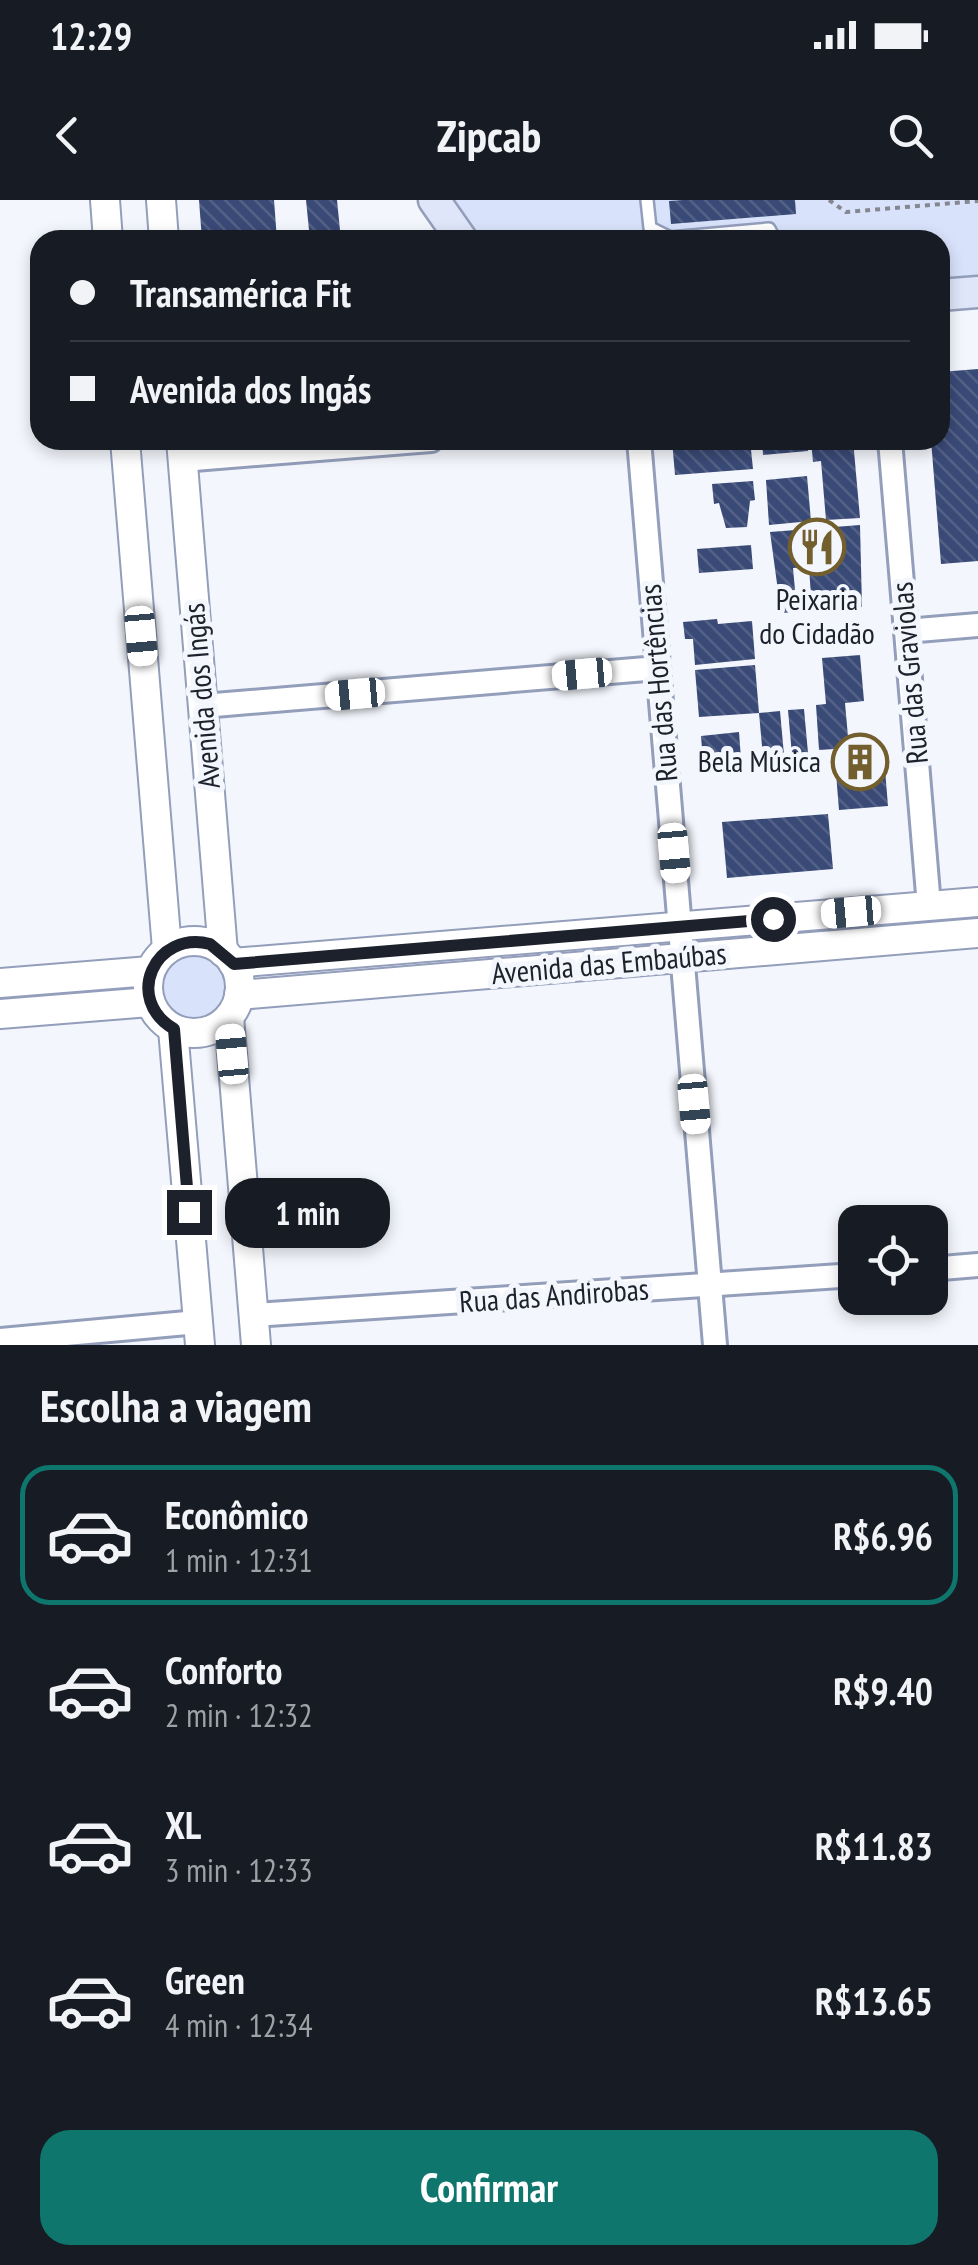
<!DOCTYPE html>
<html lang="pt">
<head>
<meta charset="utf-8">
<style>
	:root { --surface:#171b24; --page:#242831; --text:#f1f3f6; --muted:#9ea1a6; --line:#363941; --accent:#0f766e }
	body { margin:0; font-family:"PT Sans Narrow",sans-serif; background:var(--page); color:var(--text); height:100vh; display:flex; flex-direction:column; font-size:38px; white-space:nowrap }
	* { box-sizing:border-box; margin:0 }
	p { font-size:32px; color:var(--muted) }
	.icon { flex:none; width:55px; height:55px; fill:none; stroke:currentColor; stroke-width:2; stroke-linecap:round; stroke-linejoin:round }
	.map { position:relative; height:1145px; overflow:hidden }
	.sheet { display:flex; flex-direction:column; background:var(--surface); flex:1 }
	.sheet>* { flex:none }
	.top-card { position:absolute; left:30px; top:30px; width:920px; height:220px; border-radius:30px; box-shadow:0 5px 15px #0003; display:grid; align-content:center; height:220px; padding:0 40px; background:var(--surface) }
	.fabs { position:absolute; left:838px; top:1005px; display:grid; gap:20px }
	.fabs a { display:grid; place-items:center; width:110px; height:110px; border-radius:20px; background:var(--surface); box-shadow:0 5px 15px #0003; font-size:50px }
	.end { position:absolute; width:45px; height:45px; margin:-22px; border:12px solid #1d212c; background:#fff; box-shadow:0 0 0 5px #fff }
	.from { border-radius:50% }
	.bubble { position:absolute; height:70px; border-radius:30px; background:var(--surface); box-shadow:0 5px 15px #0003; font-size:32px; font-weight:800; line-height:70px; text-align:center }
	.car { position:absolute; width:30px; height:60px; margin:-30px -15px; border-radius:12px; box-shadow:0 0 8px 2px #0007; background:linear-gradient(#fff 24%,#345 0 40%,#fff 0 76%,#345 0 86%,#fff 0) }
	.top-card b { display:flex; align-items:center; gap:35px; height:95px; font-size:38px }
	.top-card b+b { border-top:2px solid var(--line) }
	.top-card i { width:25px; height:25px; background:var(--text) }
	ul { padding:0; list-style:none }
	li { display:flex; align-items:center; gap:30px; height:140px; margin:0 20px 15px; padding:0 20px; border:5px solid transparent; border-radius:30px }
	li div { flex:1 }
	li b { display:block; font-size:38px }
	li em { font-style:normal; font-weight:800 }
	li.on { border-color:var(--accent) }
	li>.icon { width:90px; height:90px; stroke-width:1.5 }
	h2 { padding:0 40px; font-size:45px; line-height:120px }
	.action { display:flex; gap:20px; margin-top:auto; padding:20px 40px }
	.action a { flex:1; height:115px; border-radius:30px; background:var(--accent); color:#fff; font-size:40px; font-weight:800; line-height:115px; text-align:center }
	.status { display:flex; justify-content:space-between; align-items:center; height:70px; padding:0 50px; background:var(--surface); direction:ltr }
	.status svg { height:28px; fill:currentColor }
	header { display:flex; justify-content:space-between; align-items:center; height:130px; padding:0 40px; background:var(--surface); font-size:45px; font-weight:800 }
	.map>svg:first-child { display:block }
	.green { fill:#d8e2fa }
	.building { fill:url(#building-back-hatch) }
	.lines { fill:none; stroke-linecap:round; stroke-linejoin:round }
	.service-casing { stroke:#939ebb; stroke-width:16 }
	.minor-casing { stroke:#939ebb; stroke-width:28 }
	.tertiary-casing { stroke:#939ebb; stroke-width:32 }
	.secondary-casing { stroke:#939ebb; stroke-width:35 }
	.path { stroke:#858891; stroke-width:4; stroke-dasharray:5 5; stroke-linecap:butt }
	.service { stroke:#fff; stroke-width:11 }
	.minor { stroke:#fff; stroke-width:22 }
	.tertiary { stroke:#fff; stroke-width:28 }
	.secondary { stroke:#dfe6f9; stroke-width:30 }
	.route { stroke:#1d212c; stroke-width:12 }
	.labels { text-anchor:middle; stroke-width:10; stroke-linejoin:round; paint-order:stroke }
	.poi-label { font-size:30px; fill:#1d212c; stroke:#f3f6fc }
	.street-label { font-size:30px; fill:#1d212c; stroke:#f3f6fc }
</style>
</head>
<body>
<div class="status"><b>12:29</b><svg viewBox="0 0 49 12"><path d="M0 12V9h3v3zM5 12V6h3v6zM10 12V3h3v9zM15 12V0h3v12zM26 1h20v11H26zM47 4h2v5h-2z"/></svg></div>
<header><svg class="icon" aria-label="back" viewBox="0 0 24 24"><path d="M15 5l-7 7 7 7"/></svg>Zipcab<svg class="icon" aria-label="search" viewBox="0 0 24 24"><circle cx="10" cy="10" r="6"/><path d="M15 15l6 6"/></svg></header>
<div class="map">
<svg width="978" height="1145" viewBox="0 0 978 1145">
	<defs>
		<pattern id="building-back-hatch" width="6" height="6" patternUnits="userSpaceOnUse" patternTransform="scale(2.5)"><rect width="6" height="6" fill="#3a4a77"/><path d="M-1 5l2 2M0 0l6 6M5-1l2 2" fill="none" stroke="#546186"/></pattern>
	</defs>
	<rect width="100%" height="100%" fill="#f3f6fc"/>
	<!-- green -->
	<g class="green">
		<polygon points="447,0 978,0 978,80 940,84 940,40 478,40"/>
		<circle cx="193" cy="787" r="34"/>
	</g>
	<!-- building -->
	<g class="building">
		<polygon points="199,0 274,0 277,40 202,40"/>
		<polygon points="306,0 337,0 341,40 310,40"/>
		<polygon points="683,0 795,0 796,14 671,24 669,1"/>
		<polygon points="978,169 978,361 941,364 931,240 940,240 940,172"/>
		<polygon points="672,240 750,240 753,269 675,275"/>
		<polygon points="762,240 807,240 808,251 763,255"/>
		<polygon points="811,240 853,240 860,318 826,320 821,261 813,262"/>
		<polygon points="807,276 811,321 769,325 766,280"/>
		<polygon points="753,281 755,300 750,301 747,327 726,328 719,303 714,304 712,284"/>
		<polygon points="860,325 862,407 812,411 809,367 793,368 797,412 781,413 770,332"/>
		<polygon points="751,345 753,369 699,373 697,349"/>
		<polygon points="717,419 718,424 752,421 755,459 695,465 693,439 685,439 683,422"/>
		<polygon points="860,455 864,501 845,503 849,548 883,545 888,606 839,610 834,549 819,550 816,505 826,504 822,458"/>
		<polygon points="755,465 759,513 699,517 695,470"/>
		<polygon points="804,509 808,553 792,555 788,510"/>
		<polygon points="780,511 784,555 763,557 759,513"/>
		<polygon points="739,532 741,559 703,562 701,536"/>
		<polygon points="828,614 833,669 727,678 722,622"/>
	</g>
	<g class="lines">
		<!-- service casing -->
		<g class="service-casing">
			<polyline id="service" points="647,0 650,28 670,38 769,29 775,40"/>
		</g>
		<!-- minor casing -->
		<g class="minor-casing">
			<g id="minor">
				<polyline points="639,240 715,1145"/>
				<polyline points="890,240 929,706"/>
				<polyline points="182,260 431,240"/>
				<polyline points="906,431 978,425"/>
				<polyline points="203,506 658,468"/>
				<polyline points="930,1069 978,1065"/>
				<polyline points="253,1115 855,1075"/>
				<polyline points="0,1140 198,1122"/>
			</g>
		</g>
		<!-- tertiary casing -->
		<g class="tertiary-casing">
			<g id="tertiary">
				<polyline points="105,0 108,40"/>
				<polyline points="161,0 164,40"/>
				<polyline points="125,240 167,749"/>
				<polyline points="181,240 223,752"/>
				<circle cx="194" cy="787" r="46"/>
				<polyline points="233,763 978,702"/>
				<polyline points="0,783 150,771"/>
				<polyline points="239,795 978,733"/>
				<polyline points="0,814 150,802"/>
				<polyline points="229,817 256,1145"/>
				<polyline points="173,829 200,1145"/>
			</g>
		</g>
		<!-- secondary casing -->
		<g class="secondary-casing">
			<g id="secondary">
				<polyline points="434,0 462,40"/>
				<polyline points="940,95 978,92"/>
			</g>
		</g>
		<!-- path -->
		<polyline class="path" points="829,0 846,12 978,1"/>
		<!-- service -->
		<use href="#service" class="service"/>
		<!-- minor -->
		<use href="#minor" class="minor"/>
		<!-- tertiary -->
		<use href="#tertiary" class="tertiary"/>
		<!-- secondary -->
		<use href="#secondary" class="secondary"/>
	</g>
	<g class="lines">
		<!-- route -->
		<path class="route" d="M189,1012L174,829C123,799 155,730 210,744L234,764L773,719"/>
	</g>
	<!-- icons -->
	<defs>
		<g id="restaurant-ring" transform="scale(2.875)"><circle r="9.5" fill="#f3f6fc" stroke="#725f2d" stroke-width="1.5"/><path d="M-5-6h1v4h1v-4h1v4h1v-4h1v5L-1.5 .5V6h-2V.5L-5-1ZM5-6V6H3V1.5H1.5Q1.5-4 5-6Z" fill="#725f2d"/></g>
		<g id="building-ring" transform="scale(2.875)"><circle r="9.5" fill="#f3f6fc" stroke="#725f2d" stroke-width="1.5"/><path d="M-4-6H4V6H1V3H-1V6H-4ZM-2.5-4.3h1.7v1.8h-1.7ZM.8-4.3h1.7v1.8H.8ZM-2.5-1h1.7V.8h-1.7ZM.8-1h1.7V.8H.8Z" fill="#725f2d"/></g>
	</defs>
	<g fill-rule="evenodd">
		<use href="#restaurant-ring" x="817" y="347"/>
		<use href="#building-ring" x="860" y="562"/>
	</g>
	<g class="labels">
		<!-- poi labels -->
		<g class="poi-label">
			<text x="817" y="410">Peixaria<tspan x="817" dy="34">do Cidadão</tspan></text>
			<text x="821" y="572" text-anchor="end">Bela Música</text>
		</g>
		<!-- street labels -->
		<g class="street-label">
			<text transform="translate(910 473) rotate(-95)" y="10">Rua das Graviolas</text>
			<text transform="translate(659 483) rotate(-95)" y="10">Rua das Hortências</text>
			<text transform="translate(202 496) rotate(-95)" y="10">Avenida dos Ingás</text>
			<text transform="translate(609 764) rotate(-5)" y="10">Avenida das Embaúbas</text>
			<text transform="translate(554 1096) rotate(-4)" y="10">Rua das Andirobas</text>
		</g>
	</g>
</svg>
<div class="fabs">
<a><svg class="icon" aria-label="locate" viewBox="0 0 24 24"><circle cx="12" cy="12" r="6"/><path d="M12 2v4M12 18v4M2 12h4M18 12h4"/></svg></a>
</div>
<i class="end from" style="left:773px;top:719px"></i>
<i class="end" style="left:189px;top:1012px"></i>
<div class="bubble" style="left:225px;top:978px;width:165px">1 min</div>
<i class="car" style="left:141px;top:436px;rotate:175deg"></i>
<i class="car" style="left:582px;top:474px;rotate:265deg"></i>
<i class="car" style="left:355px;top:494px;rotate:265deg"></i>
<i class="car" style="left:674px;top:653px;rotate:175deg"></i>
<i class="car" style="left:851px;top:712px;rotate:265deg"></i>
<i class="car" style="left:232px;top:854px;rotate:355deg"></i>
<i class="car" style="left:694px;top:904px;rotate:175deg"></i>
<div class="top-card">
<b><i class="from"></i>Transamérica Fit</b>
<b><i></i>Avenida dos Ingás</b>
</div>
</div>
<section class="sheet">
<h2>Escolha a viagem</h2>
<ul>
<li class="on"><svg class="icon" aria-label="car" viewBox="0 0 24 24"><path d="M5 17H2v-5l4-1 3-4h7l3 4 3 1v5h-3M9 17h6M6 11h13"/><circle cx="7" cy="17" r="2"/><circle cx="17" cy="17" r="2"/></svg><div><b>Econômico</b><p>1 min · 12:31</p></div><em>R$6.96</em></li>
<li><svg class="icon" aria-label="car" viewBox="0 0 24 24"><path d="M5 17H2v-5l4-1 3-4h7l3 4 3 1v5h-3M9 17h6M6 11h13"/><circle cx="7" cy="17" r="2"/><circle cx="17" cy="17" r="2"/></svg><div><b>Conforto</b><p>2 min · 12:32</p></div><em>R$9.40</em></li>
<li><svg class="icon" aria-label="car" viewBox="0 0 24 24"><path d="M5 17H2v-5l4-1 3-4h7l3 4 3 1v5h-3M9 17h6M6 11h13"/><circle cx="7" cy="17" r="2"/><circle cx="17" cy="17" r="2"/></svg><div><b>XL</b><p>3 min · 12:33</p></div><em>R$11.83</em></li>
<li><svg class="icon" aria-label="car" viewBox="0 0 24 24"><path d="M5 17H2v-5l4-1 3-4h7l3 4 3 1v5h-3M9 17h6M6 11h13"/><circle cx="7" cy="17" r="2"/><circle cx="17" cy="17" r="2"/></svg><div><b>Green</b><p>4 min · 12:34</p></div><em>R$13.65</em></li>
</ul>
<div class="action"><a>Confirmar</a></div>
</section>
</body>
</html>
